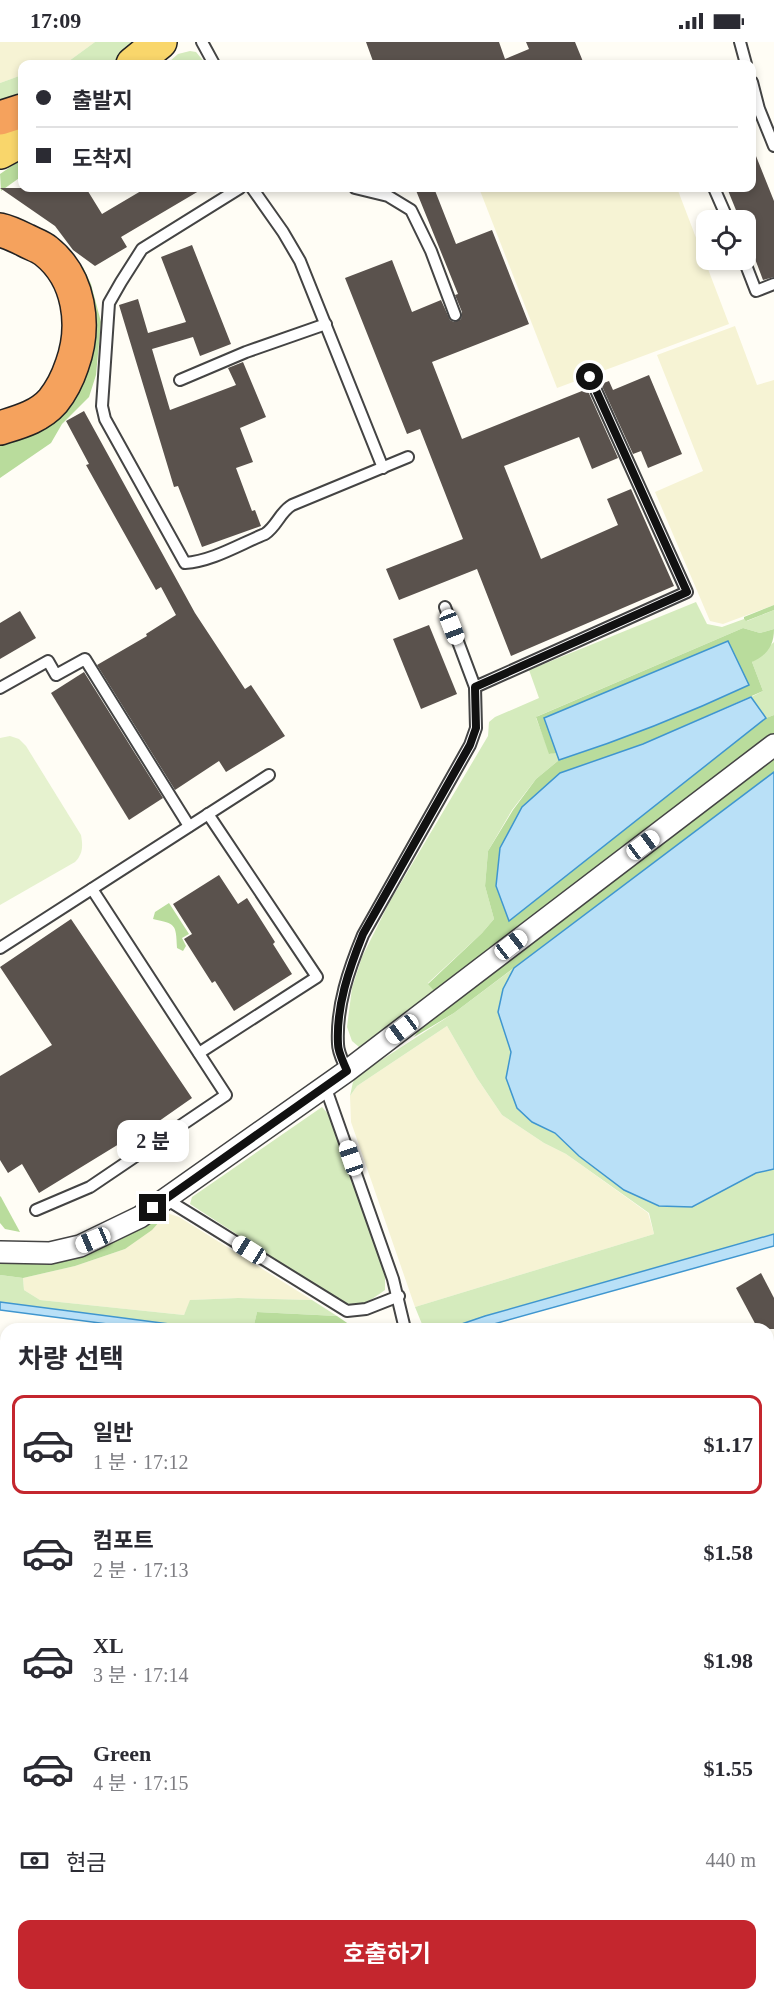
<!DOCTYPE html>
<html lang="ko">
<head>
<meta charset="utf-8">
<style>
	:root { --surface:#fff; --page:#f7f7f7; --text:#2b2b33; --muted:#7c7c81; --line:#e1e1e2; --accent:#c4262e }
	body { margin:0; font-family:"Times New Roman","Noto Sans KR",serif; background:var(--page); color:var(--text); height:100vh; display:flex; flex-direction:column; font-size:22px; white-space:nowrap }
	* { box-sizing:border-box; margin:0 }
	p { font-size:20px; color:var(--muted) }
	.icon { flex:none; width:33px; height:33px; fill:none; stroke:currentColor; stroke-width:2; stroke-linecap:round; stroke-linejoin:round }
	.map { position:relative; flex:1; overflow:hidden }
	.panel { position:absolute; left:0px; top:1281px; width:774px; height:678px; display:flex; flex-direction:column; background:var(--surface); border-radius:18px 18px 0 0; box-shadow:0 3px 9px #0003 }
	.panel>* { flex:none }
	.top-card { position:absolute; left:18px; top:18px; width:738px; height:132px; border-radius:12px; box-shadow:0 3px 9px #0003; display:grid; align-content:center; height:132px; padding:0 18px; background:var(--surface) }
	.fabs { position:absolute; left:696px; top:168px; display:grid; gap:12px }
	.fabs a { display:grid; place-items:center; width:60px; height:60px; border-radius:12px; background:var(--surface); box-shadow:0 3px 9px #0003; font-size:30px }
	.end { position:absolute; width:27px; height:27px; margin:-14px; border:8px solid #111; background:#fff; box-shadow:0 0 0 3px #fff }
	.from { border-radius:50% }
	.bubble { position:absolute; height:42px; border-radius:12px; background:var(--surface); box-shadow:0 3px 9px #0003; font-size:20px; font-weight:700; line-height:42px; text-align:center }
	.car { position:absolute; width:18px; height:36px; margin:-18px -9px; border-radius:8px; box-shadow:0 0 4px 2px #0007; background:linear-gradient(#fff 24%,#345 0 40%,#fff 0 76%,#345 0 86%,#fff 0) }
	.top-card b { display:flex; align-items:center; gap:21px; height:57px; font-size:22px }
	.top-card b+b { border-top:2px solid var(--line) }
	.top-card i { width:15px; height:15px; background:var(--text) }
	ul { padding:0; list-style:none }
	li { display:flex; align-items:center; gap:18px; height:99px; margin:0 12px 9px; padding:0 6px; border:3px solid transparent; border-radius:12px }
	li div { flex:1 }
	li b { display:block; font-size:22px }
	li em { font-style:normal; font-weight:700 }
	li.selected { border-color:var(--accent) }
	li>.icon { width:54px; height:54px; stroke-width:1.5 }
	h2 { padding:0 18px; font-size:27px; line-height:72px }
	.pay { display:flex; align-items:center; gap:15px; height:66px; padding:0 18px; font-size:22px }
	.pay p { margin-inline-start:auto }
	.action { display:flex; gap:12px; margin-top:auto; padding:12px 18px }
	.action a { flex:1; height:69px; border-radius:12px; background:var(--accent); color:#fff; font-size:24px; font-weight:700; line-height:69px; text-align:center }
	.status { display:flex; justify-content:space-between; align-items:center; height:42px; padding:0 30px; background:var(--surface); direction:ltr }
	.status svg { height:16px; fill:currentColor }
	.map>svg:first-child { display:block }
	.farmland { fill:#f6f3d4 }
	.green { fill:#d5ebbd }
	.forest { fill:#b9dc9c }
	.pitch { fill:#e6f2cf }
	.water { fill:#b9e0f7; stroke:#3f96cf; stroke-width:1.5 }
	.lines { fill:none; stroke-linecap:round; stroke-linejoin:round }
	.stream { stroke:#3f96cf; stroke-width:5 }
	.building { fill:#5a524d }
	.lane-casing { stroke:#444; stroke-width:14 }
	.street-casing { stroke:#444; stroke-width:24 }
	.primary-casing { stroke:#222; stroke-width:36 }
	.highway-casing { stroke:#222; stroke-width:36 }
	.lane { stroke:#fff; stroke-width:10 }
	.street { stroke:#fff; stroke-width:21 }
	.primary { stroke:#f9d66b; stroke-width:33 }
	.highway { stroke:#f5a25d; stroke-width:33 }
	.route { stroke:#111; stroke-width:8 }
</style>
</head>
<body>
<div class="status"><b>17:09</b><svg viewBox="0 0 49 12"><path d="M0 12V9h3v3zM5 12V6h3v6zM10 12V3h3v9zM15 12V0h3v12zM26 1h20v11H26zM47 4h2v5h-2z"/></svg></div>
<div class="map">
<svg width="774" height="1959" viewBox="0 0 774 1959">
	<rect width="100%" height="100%" fill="#fffdf5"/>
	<!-- farmland -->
	<g class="farmland">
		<polygon points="0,0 95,0 69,19 57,22 22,22 22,33 0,41"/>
		<polygon points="479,146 677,146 729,282 557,346"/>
		<polygon points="735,284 757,343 774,338 774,563 723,582 710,579 655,450 703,429 657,313"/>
		<polygon points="447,984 477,1036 502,1073 544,1101 566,1112 648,1171 654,1192 415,1265 351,1080 350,1054 357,1044"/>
		<polygon points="167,1171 179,1175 312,1258 238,1256 191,1258 184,1273 40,1258 24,1248 23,1236 75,1224 125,1207 159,1173"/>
		<polygon points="6,1780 6,1953 753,1953 756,1959 6,1959 0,1954 0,1785"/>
	</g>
	<!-- green -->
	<g class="green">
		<polygon points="95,0 140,0 114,22 57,22 69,19"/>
		<polygon points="190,9 196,10 206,22 196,20 172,22 169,20 178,12"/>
		<polygon points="22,33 22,60 0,65 0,41"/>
		<polygon points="696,560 707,582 722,585 744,577 747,579 774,568 774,587 760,591 743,586 538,674 536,676 550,712 556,710 559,718 536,737 512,768 488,809 485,844 494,877 482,891 428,941 435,950 367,1003 359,1005 352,999 347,985 352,946 362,915 389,861 488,694 489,680 495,675 539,656 529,628"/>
		<polygon points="774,600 774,673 766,676 751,655 763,649 752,620"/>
		<polygon points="514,926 503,947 498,970 511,1010 506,1036 532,1080 555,1091 579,1114 756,1131 774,1127 774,1192 485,1274 447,1287 424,1287 415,1265 654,1192 649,1171 566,1112 544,1101 502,1073 477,1036 447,984 357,1044 350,1054 353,1040 358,1033 454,971"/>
		<path d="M322,1065L329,1073L335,1086L385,1234V1248C372,1257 363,1265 346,1263L190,1162L192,1155Z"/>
		<polygon points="0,1233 23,1236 24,1248 40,1258 184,1273 190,1258 238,1256 312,1258 337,1274 257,1270 253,1287 208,1287 0,1260"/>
	</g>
	<!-- forest -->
	<g class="forest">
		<polygon points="22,117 22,134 1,149 0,132"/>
		<polygon points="74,221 83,225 91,242 101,280 96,333 89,355 62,382 51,401 0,436 0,395 56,364"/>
		<polygon points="774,563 774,568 746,579 744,577 744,575"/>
		<path d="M743,586L760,591L774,587C774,604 767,613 752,620L763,649L643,702L560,731L500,806L496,844L509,879L766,676L774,673V693L527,881L515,886L435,950L428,942L482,891L494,877L485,844L488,809L513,768L536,737L559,718L556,711L549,712L536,675Z"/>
		<polygon points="774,714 774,730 454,971 414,995 424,981"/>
		<path d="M169,861L189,892L182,896L186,904L183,909L177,906C176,882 176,882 153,877L155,870Z"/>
		<polygon points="0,1154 1,1155 20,1190 5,1187 0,1181"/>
		<path d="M159,1173L160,1179L152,1188L125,1207L75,1224L23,1236L0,1233V1219C61,1225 109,1207 159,1173Z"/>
		<polygon points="257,1270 337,1274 356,1287 253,1287"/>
	</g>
	<!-- pitch -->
	<path class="pitch" d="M10,694L19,697L26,704L81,793C83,804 83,812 75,820L0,863V696Z"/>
	<!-- water -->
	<g class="water">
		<path d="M728,599L749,643C687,672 624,697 559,718L544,676Z"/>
		<polygon points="751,655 766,676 509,879 496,844 500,806 522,765 560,731 643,702"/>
		<polygon points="774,730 774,1127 756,1131 692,1165 659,1164 624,1148 579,1114 555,1091 532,1080 517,1066 506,1036 511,1010 498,970 503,947 514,926"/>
		<polygon points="774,1192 774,1204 476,1287 447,1287 485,1274"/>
		<polygon points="0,1260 208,1287 146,1287 0,1268"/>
	</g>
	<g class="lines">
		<!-- stream -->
		<g class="stream">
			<polyline points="0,1758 6,1756"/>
			<polyline points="0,1842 6,1840"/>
			<polyline points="131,1959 154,1953"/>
		</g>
	</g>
	<!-- building -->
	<g class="building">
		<polygon points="366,0 499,0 505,17 529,7 526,0 575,0 584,22 374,22"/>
		<polygon points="752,104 774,159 774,235 763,238 746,193 746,178 740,178 727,146 752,146"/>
		<polygon points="0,146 86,146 102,172 146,146 204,146 121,195 127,205 95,224 73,208 55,184"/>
		<polygon points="415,146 434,146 456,202 492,188 529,282 432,320 462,397 587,347 618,416 592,427 579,395 504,424 541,517 618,483 607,457 631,447 674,544 511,614 477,527 399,558 386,527 463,497 420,387 407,392 345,236 392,218 412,270 441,258 450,278 454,280 461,277 462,270 455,253 458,252"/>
		<polygon points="192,203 231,302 200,314 193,295 152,307 170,368 236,343 228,326 243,320 266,375 240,386 253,420 236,426 252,469 255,468 261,484 202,505 178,444 174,445 119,263 138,257 148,291 186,280 161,215"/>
		<polygon points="649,333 682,412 648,426 641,409 633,412 601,342 609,339 613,348"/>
		<polygon points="84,369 195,571 245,647 251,643 285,694 226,730 219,719 175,748 97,623 147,594 146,592 176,573 161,545 156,548 86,423 89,422 66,379"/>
		<polygon points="20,569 36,596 0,617 0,581"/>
		<polygon points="429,583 457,652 421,667 393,597"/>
		<polygon points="84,630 163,756 129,778 51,651"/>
		<polygon points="219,833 238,862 247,856 275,900 273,902 292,932 234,969 215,939 212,941 184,897 192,892 173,862"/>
		<polygon points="71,877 192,1056 122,1105 119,1102 39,1151 22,1122 8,1131 0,1118 0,1034 52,1003 0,925"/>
		<polygon points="761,1231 774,1256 774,1287 758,1287 736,1246"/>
	</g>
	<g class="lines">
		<!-- lane casing -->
		<g class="lane-casing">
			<g id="lane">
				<polyline points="202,0 214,22"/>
				<polyline points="740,0 746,22"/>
				<polyline points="752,40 759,67 774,104"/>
				<path d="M240,146L142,207L121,240L109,261L102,364L105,377L185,521C213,519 240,502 265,492C277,484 280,470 292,463L408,415"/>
				<polyline points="252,146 283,190 300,219 383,426"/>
				<polyline points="355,146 388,154 411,168 431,209 455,273"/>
				<polyline points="714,146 728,178"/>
				<polyline points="744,218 756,249 774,242"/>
				<polyline points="180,338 246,310 326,282"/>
				<polyline points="475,645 687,550 590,335"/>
				<polyline points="0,646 48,619 56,633 85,617 189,784"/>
				<polyline points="0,906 269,733"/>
				<polyline points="199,1011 317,935 208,772"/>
				<path d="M347,1029C344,1021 338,1011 338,1002C336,964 349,927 363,893L470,703L476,686L475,645L445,565"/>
				<polyline points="325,1044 393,1237 405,1287"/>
				<polyline points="166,1157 347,1269 366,1267 399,1254"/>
				<polyline points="36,1168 90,1145 226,1053 92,847"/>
				<polyline points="768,1433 774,1444"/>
				<polyline points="768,1749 774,1760"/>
			</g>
		</g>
		<!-- street casing -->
		<g class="street-casing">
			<g id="street">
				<polyline points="0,1210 50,1211 80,1204 140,1175 347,1029 774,703"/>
				<polyline points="768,1320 774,1317"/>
				<polyline points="768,1576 774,1573"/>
				<polyline points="768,1832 774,1828"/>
				<polyline points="766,1953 770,1959"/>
			</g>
		</g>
		<!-- primary casing -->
		<g class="primary-casing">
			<g id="primary">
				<polyline points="133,22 160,0"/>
				<polyline points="0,110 22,98"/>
			</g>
		</g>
		<!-- highway casing -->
		<g class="highway-casing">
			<g id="highway">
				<polyline points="0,76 22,69"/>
				<path d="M0,188C9,190 17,194 25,198C32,202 40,204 46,209C80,236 86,284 72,323C68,335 61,349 53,359C39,375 19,380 0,386"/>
			</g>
		</g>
		<!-- lane -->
		<use href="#lane" class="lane"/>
		<!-- street -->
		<use href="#street" class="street"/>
		<!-- primary -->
		<use href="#primary" class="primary"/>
		<!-- highway -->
		<use href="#highway" class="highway"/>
	</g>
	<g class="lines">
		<!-- route -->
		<path class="route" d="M153,1166L347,1029C344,1021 338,1011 338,1002C336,964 349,927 363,892L470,703L476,686L475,645L687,550L590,335"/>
	</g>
</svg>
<div class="fabs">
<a><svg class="icon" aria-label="locate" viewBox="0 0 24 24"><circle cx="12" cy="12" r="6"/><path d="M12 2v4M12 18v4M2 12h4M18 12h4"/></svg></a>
</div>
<i class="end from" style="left:590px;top:335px"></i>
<i class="end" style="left:153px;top:1166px"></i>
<div class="bubble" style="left:117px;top:1078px;width:72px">2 분</div>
<i class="car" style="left:452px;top:585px;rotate:159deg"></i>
<i class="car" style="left:643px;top:803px;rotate:53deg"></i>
<i class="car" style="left:511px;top:903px;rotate:52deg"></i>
<i class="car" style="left:402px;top:987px;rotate:233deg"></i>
<i class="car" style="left:351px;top:1116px;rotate:341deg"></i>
<i class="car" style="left:93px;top:1198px;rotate:247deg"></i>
<i class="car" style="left:249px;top:1208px;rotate:302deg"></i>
<div class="top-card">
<b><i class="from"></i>출발지</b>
<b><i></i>도착지</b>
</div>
<section class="panel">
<h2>차량 선택</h2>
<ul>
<li class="selected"><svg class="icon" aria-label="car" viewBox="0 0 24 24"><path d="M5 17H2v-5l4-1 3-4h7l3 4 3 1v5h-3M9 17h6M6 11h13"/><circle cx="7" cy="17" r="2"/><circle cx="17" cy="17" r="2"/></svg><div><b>일반</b><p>1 분 · 17:12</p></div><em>$1.17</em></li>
<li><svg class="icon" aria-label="car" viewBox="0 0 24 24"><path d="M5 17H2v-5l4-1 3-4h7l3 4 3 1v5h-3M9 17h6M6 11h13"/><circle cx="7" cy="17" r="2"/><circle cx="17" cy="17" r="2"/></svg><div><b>컴포트</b><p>2 분 · 17:13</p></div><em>$1.58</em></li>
<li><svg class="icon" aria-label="car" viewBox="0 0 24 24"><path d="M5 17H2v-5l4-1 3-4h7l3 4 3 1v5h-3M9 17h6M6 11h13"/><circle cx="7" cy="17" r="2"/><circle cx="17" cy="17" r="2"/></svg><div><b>XL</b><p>3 분 · 17:14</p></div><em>$1.98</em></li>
<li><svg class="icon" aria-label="car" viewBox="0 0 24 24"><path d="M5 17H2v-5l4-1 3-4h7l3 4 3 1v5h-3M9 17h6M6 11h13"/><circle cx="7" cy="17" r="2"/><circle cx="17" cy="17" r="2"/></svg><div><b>Green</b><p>4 분 · 17:15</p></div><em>$1.55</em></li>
</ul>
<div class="pay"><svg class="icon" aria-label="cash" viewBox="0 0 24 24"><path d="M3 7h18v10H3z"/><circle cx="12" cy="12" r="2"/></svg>현금<p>440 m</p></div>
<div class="action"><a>호출하기</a></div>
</section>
</div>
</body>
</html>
